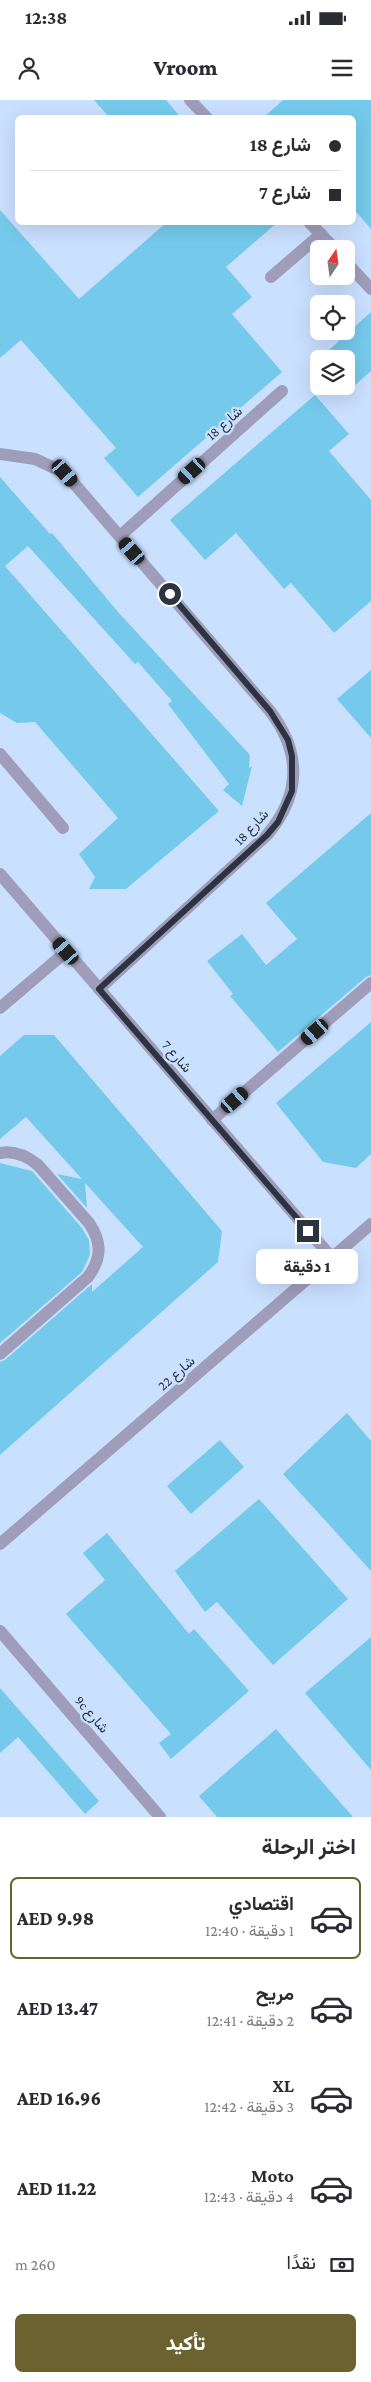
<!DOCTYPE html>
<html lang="ar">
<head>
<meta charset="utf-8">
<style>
	:root { --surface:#fff; --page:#f2f2f3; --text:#2b2b33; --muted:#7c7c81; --line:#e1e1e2; --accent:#6c622f }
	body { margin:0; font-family:"Crimson Pro",Vazirmatn,serif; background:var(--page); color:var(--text); direction:rtl; height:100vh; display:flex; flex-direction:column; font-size:19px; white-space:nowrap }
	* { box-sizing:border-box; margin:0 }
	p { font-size:16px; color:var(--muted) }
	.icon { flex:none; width:28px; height:28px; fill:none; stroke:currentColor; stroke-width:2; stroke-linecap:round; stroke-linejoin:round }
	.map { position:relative; height:1717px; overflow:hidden; direction:ltr }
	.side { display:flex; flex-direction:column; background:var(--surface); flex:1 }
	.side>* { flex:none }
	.hud { position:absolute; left:15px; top:15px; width:341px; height:110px; border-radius:8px; box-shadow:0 5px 20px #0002; direction:rtl; display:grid; align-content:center; height:110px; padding:0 15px; background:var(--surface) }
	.needle { width:32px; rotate:13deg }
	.tools { position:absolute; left:310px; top:140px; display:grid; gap:10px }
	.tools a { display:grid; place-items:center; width:45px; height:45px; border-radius:8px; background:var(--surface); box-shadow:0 5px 20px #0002; font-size:25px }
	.end { position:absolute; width:22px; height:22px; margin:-11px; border:6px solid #2b3440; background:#fff; box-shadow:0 0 0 2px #fff }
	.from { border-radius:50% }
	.bubble { position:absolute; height:35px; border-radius:8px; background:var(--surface); box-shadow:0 5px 20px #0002; font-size:16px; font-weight:800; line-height:35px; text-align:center; direction:rtl }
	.car { position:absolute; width:15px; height:30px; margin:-15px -8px; border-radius:6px; box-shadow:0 0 4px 1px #0007; background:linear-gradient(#222 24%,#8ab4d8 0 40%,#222 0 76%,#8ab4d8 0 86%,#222 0) }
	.hud b { display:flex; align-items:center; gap:18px; height:48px; font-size:19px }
	.hud b+b { border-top:1px solid var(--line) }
	.hud i { width:12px; height:12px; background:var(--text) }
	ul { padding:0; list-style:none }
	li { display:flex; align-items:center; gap:15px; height:82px; margin:0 10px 8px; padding:0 5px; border:2px solid transparent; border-radius:8px }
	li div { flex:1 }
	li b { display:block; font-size:19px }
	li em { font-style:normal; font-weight:800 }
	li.active { border-color:var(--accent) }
	li>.icon { width:45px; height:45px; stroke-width:1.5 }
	h2 { padding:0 15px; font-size:22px; line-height:60px }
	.pay { display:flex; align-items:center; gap:12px; height:55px; padding:0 15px; font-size:19px }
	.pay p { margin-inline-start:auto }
	.action { display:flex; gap:10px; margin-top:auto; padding:10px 15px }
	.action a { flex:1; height:58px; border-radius:8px; background:var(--accent); color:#fff; font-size:20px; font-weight:800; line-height:58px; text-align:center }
	.status { display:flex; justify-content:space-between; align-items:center; height:35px; padding:0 25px; background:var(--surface); direction:ltr }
	.status svg { height:14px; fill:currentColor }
	header { display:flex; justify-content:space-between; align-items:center; height:65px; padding:0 15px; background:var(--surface); font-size:22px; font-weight:800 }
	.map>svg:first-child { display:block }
	.building { fill:#75caeb }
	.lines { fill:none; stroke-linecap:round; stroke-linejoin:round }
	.lane { stroke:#9f9dba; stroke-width:12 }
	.street { stroke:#9f9dba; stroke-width:12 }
	.route { stroke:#2b3440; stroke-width:6 }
	.labels { text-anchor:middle; stroke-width:4.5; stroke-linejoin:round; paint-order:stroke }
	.street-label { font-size:14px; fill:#2b3440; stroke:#cae0ff }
</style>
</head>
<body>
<div class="status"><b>12:38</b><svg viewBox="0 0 49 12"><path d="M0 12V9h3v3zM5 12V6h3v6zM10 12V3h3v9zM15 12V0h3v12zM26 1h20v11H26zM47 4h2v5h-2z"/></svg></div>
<header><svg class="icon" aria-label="menu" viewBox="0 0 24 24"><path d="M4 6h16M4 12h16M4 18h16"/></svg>Vroom<svg class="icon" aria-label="person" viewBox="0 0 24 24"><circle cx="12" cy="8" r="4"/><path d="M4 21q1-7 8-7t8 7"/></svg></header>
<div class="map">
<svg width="371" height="1717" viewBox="0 0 371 1717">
	<rect width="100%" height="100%" fill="#cae0ff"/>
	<!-- building -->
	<g class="building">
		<polygon points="94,0 166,0 181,18 110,18"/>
		<polygon points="283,0 371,0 371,129 354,109 354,18 263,18"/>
		<polygon points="0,110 79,199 167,122 278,122 226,167 252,197 232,214 282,272 138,397 104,358 116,348 21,240 0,258"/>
		<polygon points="371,212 371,271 346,293 346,259 319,259"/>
		<polygon points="315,295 349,334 329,351 371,400 371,501 334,533 291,483 284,489 236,433 205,460 170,420"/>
		<polygon points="0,377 50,434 52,433 118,512 250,655 249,668 252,666 242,706 223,690 229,684 168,604 172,601 138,562 135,564 28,446 5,466 219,711 126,789 89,789 95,777 79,754 118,718 35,622 17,623 0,613"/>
		<polygon points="371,570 371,638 337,599"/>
		<polygon points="371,713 371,875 366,877 278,952 230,896 233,894 207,861 242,834 266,865 297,839 266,803"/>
		<polygon points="371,922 371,1054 356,1068 323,1062 276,1003"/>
		<polygon points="24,935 54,935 222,1131 218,1162 0,1355 0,1262 5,1260 92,1184 92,1192 143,1147 85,1083 87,1108 57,1074 82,1079 26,1017 0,1039 0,956"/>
		<polygon points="0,1063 32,1071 82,1128 89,1140 90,1155 82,1172 0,1243"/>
		<polygon points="347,1313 371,1341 371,1471 283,1374"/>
		<polygon points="220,1340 244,1367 191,1414 167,1386"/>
		<polygon points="259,1399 348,1499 273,1565 217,1502 205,1512 175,1471"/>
		<polygon points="107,1433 189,1534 194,1529 249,1591 171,1659 159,1643 171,1634 66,1514 105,1480 83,1453"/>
		<polygon points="371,1537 371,1670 305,1593"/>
		<polygon points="0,1588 99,1701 85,1714 18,1637 0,1653"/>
		<polygon points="276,1629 353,1717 217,1717 199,1696"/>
	</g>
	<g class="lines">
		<!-- lane -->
		<g class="lane">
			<polyline points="190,0 207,18"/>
			<polyline points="309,122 335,149"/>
			<polyline points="346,162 371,189"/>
			<polyline points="271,177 321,134"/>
			<path d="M0,354L35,359L65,373L270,611C302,653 301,695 267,735L99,889"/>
			<polyline points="120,436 282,291"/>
			<polyline points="0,654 63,728"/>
			<polyline points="0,774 332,1158"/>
			<polyline points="0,908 67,851"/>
			<polyline points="212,1020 371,883"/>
			<path d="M0,1053C15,1050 27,1056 38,1065L89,1123C102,1142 102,1158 88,1177L0,1254"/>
			<polyline points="0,1531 160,1717"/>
		</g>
		<!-- street -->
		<polyline class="street" points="0,1444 371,1124"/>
	</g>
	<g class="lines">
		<!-- route -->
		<polyline class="route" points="170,494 270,611 288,640 292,656 292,691 278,722 267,735 99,889 308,1131"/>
	</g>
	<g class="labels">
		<!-- street labels -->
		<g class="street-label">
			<text transform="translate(224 323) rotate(-42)" y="5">شارع 18</text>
			<text transform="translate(251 727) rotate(-47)" y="5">شارع 18</text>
			<text transform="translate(177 956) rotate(49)" y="5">شارع 7</text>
			<text transform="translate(176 1273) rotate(-41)" y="5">شارع 22</text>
			<text transform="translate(92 1614) rotate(49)" y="5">9c شارع</text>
		</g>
	</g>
</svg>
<div class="tools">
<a><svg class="needle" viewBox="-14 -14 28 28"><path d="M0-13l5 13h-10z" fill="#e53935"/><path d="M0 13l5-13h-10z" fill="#7c7c81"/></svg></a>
<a><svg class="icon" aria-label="locate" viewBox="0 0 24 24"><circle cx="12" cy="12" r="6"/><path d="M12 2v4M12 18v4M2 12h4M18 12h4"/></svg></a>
<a><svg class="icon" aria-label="layers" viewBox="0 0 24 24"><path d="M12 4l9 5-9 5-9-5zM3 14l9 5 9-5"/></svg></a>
</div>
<i class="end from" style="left:170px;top:494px"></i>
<i class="end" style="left:308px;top:1131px"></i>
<div class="bubble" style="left:256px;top:1149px;width:102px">1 دقيقة</div>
<i class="car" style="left:192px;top:371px;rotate:228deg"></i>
<i class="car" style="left:65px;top:373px;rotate:139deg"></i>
<i class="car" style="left:132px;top:451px;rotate:319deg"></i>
<i class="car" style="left:66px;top:851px;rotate:319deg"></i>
<i class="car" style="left:315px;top:932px;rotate:229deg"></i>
<i class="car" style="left:235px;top:1000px;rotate:49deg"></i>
<div class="hud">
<b><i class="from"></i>شارع 18</b>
<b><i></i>شارع 7</b>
</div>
</div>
<section class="side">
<h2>اختر الرحلة</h2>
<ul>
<li class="active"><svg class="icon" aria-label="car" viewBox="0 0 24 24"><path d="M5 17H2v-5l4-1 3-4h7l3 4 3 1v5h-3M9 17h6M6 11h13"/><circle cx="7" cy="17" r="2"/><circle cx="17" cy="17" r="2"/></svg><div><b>اقتصادي</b><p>1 دقيقة · 12:40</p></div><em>AED 9.98</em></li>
<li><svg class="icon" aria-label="car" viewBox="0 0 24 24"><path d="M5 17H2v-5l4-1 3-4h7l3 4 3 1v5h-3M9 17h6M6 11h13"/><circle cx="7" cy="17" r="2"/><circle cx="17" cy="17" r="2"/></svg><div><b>مريح</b><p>2 دقيقة · 12:41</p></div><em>AED 13.47</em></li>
<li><svg class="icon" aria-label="car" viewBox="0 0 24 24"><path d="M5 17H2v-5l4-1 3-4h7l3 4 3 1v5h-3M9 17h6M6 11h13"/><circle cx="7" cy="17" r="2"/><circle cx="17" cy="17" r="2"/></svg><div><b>XL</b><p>3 دقيقة · 12:42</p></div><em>AED 16.96</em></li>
<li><svg class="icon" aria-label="car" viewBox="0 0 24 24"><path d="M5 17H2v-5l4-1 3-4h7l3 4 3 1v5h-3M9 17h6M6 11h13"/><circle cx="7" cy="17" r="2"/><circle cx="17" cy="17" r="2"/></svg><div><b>Moto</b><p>4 دقيقة · 12:43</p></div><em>AED 11.22</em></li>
</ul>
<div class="pay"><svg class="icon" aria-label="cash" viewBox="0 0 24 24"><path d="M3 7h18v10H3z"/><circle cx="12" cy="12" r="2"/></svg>نقدًا<p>260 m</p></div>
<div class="action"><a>تأكيد</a></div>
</section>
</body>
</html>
